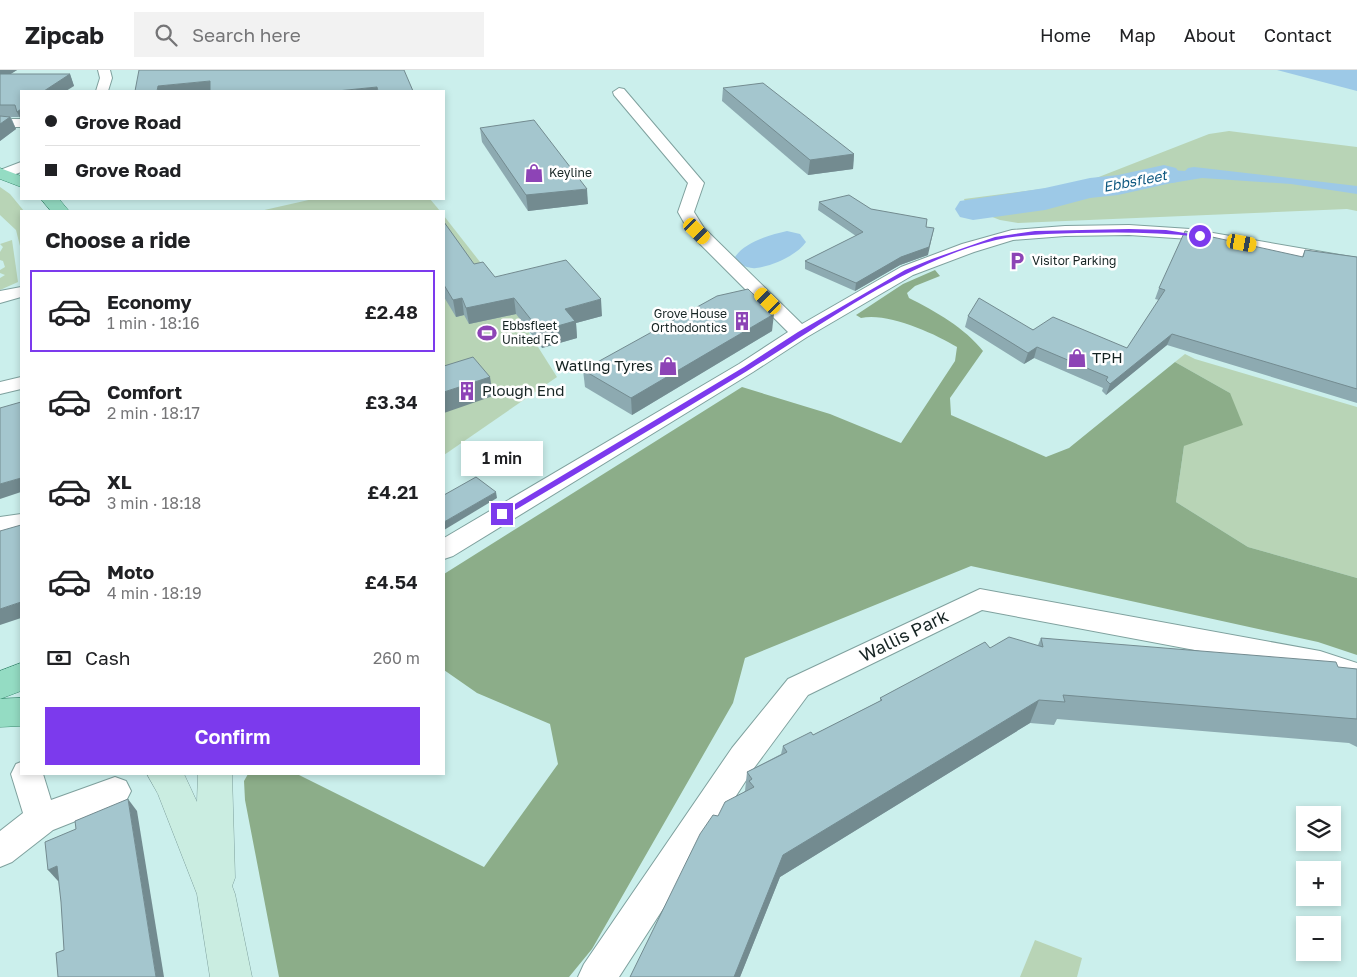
<!DOCTYPE html>
<html lang="en">
<head>
<meta charset="utf-8">
<style>
	:root { --surface:#fff; --page:#f2f2f2; --text:#202124; --muted:#757577; --line:#e0e0e0; --accent:#7c3aed }
	body { margin:0; font-family:"Golos Text",sans-serif; background:var(--page); color:var(--text); height:100vh; display:flex; flex-direction:column; font-size:19px; white-space:nowrap }
	* { box-sizing:border-box; margin:0 }
	p { font-size:16px; color:var(--muted) }
	.icon { flex:none; width:28px; height:28px; fill:none; stroke:currentColor; stroke-width:2; stroke-linecap:round; stroke-linejoin:round }
	.map { position:relative; flex:1; overflow:hidden }
	.sheet { position:absolute; left:20px; top:140px; width:425px; height:565px; display:flex; flex-direction:column; background:var(--surface); border-radius:0px; box-shadow:0 2px 8px #0003 }
	.sheet>* { flex:none }
	.banner { position:absolute; left:20px; top:20px; width:425px; height:110px; border-radius:0px; box-shadow:0 2px 8px #0003; display:grid; align-content:center; height:110px; padding:0 25px; background:var(--surface) }
	.controls { position:absolute; left:1296px; top:736px; display:grid; gap:10px }
	.controls a { display:grid; place-items:center; width:45px; height:45px; border-radius:0px; background:var(--surface); box-shadow:0 2px 8px #0003; font-size:25px }
	.end { position:absolute; width:22px; height:22px; margin:-11px; border:6px solid #7c3aed; background:#fff; box-shadow:0 0 0 2px #fff }
	.from { border-radius:50% }
	.bubble { position:absolute; height:35px; border-radius:0px; background:var(--surface); box-shadow:0 2px 8px #0003; font-size:16px; font-weight:600; line-height:35px; text-align:center }
	.car { position:absolute; width:15px; height:30px; margin:-15px -8px; border-radius:6px; box-shadow:0 0 4px 1px #0007; background:linear-gradient(#f5c518 24%,#345 0 40%,#f5c518 0 76%,#345 0 86%,#f5c518 0) }
	.banner b { display:flex; align-items:center; gap:18px; height:48px; font-size:19px }
	.banner b+b { border-top:1px solid var(--line) }
	.banner i { width:12px; height:12px; background:var(--text) }
	ul { padding:0; list-style:none }
	li { display:flex; align-items:center; gap:15px; height:82px; margin:0 10px 8px; padding:0 15px; border:2px solid transparent; border-radius:0px }
	li div { flex:1 }
	li b { display:block; font-size:19px }
	li em { font-style:normal; font-weight:600 }
	li.selected { border-color:var(--accent) }
	li>.icon { width:45px; height:45px; stroke-width:1.5 }
	h2 { padding:0 25px; font-size:22px; line-height:60px }
	.pay { display:flex; align-items:center; gap:12px; height:55px; padding:0 25px; font-size:19px }
	.pay p { margin-inline-start:auto }
	.cta { display:flex; gap:10px; margin-top:auto; padding:10px 25px }
	.cta a { flex:1; height:58px; border-radius:0px; background:var(--accent); color:#fff; font-size:20px; font-weight:600; line-height:58px; text-align:center }
	header { display:flex; align-items:center; gap:30px; box-sizing:border-box; height:70px; padding:0 25px; background:var(--surface); border-bottom:1px solid var(--line) }
	header strong { font-size:24px }
	nav { display:flex; gap:28px; margin-inline-start:auto; font-size:18px }
	.search { width:350px; height:45px; background:var(--page); display:flex; align-items:center; gap:12px; box-sizing:border-box; padding:0 18px; border-radius:0px; color:var(--muted); font-size:19px }
	.map>svg:first-child { display:block }
	.green { fill:#b8d4b6 }
	.forest { fill:#8cad89 }
	.water { fill:#9dc9e7 }
	.lines { fill:none; stroke-linecap:round; stroke-linejoin:round }
	.river { fill:#9dc9e7; fill-rule:evenodd }
	.minor-casing { stroke:#7fa19e; stroke-width:2 }
	.secondary-casing { stroke:#7fa19e; stroke-width:1 }
	.primary-casing { stroke:#3a8c71; stroke-width:1 }
	.minor { fill:#fff; fill-rule:evenodd }
	.secondary { fill:#caede1; fill-rule:evenodd }
	.primary { fill:#94dcc3; fill-rule:evenodd }
	.wall { fill:#8daab1 }
	.shaded-wall { fill:#738b90 }
	.building { fill:#a4c6ce; stroke:#738b90 }
	.route { fill:#7c3aed }
	.labels { text-anchor:middle; stroke-width:5; stroke-linejoin:round; paint-order:stroke }
	.far-poi-label { font-size:12px; fill:#162423; stroke:#fff; text-anchor:start }
	.far-water-label { font-size:14px; font-style:italic; fill:#115a82; stroke:#fff }
	.poi-label { font-size:15px; fill:#162423; stroke:#fff; text-anchor:start }
	.near-street-label { font-size:18px; fill:#162423; stroke:#fff }
</style>
</head>
<body>
<header>
<strong>Zipcab</strong>
<div class="search"><svg class="icon" aria-label="search" viewBox="0 0 24 24"><circle cx="10" cy="10" r="6"/><path d="M15 15l6 6"/></svg>Search here</div>
<nav><a>Home</a><a>Map</a><a>About</a><a>Contact</a></nav>
</header>
<div class="map">
<svg width="1357" height="907" viewBox="0 0 1357 907">
	<rect width="100%" height="100%" fill="#cbefec"/>
	<!-- green -->
	<g class="green">
		<polygon points="1229,61 1357,77 1357,141 1347,139 1018,153 1000,150 967,137 964,129 1065,116 1091,110 1209,64"/>
		<polygon points="0,117 10,124 24,141 21,141 21,180 16,160 0,145"/>
		<polygon points="313,129 430,129 440,141 260,141"/>
		<polygon points="444,146 502,220 557,307 444,385"/>
		<polygon points="12,170 18,212 0,220 0,208 5,205 0,203 0,200 5,197 3,191 0,190 0,182 3,177 0,174"/>
		<polygon points="1185,284 1195,289 1357,337 1357,508 1248,477 1176,432 1184,376 1230,323 1175,292"/>
		<polygon points="1035,870 1082,888 1077,907 1020,907"/>
	</g>
	<!-- forest -->
	<path class="forest" d="M935,200L940,206L915,216L907,223L909,228C935,241 965,258 983,281L950,328L951,345L1046,387L1069,378L1175,292L1230,323L1243,355L1184,376L1176,432L1248,477L1357,508V585L1318,572L971,496L745,588L733,633L592,879L569,907H279L245,730L244,711L248,704H297L484,797L558,694L550,654L477,623L444,600V504L742,317L830,344L901,373L955,291L957,277C934,263 887,242 861,248L856,245L903,214Z"/>
	<!-- water -->
	<g class="water">
		<polygon points="1277,0 1357,0 1357,21"/>
		<polygon points="1194,97 1357,116 1357,124 1291,114 1202,108 1172,113 1161,111 1123,122 1096,123 1090,118 1091,115 1109,114 1156,99 1185,101 1188,98"/>
	</g>
	<g class="lines">
		<!-- river -->
		<g class="river">
			<polygon points="1164,95 1176,98 1181,105 1176,112 1118,125 1090,128 1045,140 973,150 960,147 955,139 960,131 1045,118 1090,108 1118,105"/>
			<path d="M787,161L800,164L806,172C797,185 773,196 756,198C751,199 745,196 740,195L735,187C745,172 769,165 787,161Z"/>
		</g>
		<!-- minor casing -->
		<g class="minor-casing">
			<g id="minor">
				<polygon points="98,0 110,0 112,8 108,21 96,21 100,8"/>
				<polygon points="619,18 624,19 704,113 694,142 704,158 802,254 901,197 962,174 1012,160 1065,156 1129,155 1190,159 1357,188 1357,198 1190,169 1129,165 1065,166 1013,170 974,182 913,205 807,267 753,302 453,486 444,489 444,468 739,294 788,262 691,165 678,142 688,113 614,25 613,22"/>
				<rect x="0" y="49" width="21" height="8"/>
				<polygon points="21,92 21,102 8,107 0,108 0,100"/>
				<polygon points="21,217 21,227 0,233 0,221"/>
				<polygon points="21,307 21,319 0,324 0,312"/>
				<polygon points="21,444 21,460 0,465 0,447"/>
				<polygon points="980,519 1320,581 1357,593 1357,617 1318,603 982,540 808,625 754,698 619,907 578,907 584,894 732,678 788,609"/>
				<polygon points="21,692 21,704 43,704 51,730 115,707 126,711 131,721 126,731 53,760 12,792 0,797 0,761 23,743 11,704 16,694"/>
			</g>
		</g>
		<!-- secondary casing -->
		<g class="secondary-casing">
			<polygon id="secondary" points="147,704 184,704 197,732 198,704 232,704 235,808 232,816 235,824 252,907 210,907 197,824 158,724"/>
		</g>
		<!-- primary casing -->
		<g class="primary-casing">
			<g id="primary">
				<polygon points="0,98 21,106 21,117 0,109"/>
				<polygon points="41,129 59,129 69,141 51,141"/>
				<polygon points="21,593 21,621 0,629 0,601"/>
				<polygon points="21,628 21,656 0,657 0,629"/>
			</g>
		</g>
		<!-- minor -->
		<use href="#minor" class="minor"/>
		<!-- secondary -->
		<use href="#secondary" class="secondary"/>
		<!-- primary -->
		<use href="#primary" class="primary"/>
	</g>
	<!-- wall -->
	<g class="wall">
		<polygon points="0,0 17,0 10,4 70,4 74,16 21,21 21,50 20,47 11,47 16,59 0,71"/>
		<polygon points="723,18 854,84 853,99 808,105 722,31"/>
		<polygon points="480,58 588,134 528,141 482,72"/>
		<polygon points="819,132 871,139 926,157 928,185 900,195 855,221 805,199 805,191 856,166 818,140"/>
		<polygon points="444,152 474,194 495,207 602,246 576,253 577,268 542,278 516,244 469,254 464,245 456,247 444,227"/>
		<polygon points="1305,180 1357,187 1357,333 1167,275 1106,325 1102,321 1103,318 1034,288 1024,294 965,257 968,246 1127,278 1159,230 1155,229 1159,218 1302,187"/>
		<polygon points="772,261 632,345 585,317 583,300"/>
		<polygon points="1041,568 1357,599 1357,677 1349,673 1057,649 1054,655 1030,653 780,807 740,907 630,907 718,746 745,721 747,702 781,684 783,676 813,665 880,631 880,628 990,578 1038,575"/>
	</g>
	<!-- shaded-wall -->
	<g class="shaded-wall">
		<polygon points="0,0 17,0 0,11"/>
		<polygon points="70,4 74,16 66,21 44,21"/>
		<polygon points="210,11 213,20 202,21 157,21 158,16"/>
		<polygon points="377,17 377,21 337,21"/>
		<polygon points="21,39 21,50 17,42"/>
		<polygon points="10,47 16,59 0,71 0,54"/>
		<polygon points="854,84 853,99 808,105 810,90"/>
		<polygon points="587,119 588,134 528,141 526,125"/>
		<polygon points="934,158 928,185 900,195 855,221 856,213"/>
		<polygon points="462,228 464,245 456,247 453,230"/>
		<polygon points="514,228 516,244 469,254 466,238"/>
		<polygon points="601,229 602,246 576,253 577,268 542,278 540,261 565,239"/>
		<polygon points="774,244 772,261 632,345 631,328"/>
		<polygon points="1172,264 1167,275 1106,325 1110,314"/>
		<polygon points="1037,277 1034,288 1024,294 1028,283"/>
		<polygon points="490,307 493,326 444,343 444,322"/>
		<polygon points="21,408 21,422 0,429 0,414"/>
		<polygon points="496,422 497,428 444,460 444,452"/>
		<polygon points="21,532 21,548 0,555 0,539"/>
		<polygon points="1039,630 1030,653 780,807 740,907 734,907 783,785"/>
		<polygon points="128,729 137,741 164,907 156,907"/>
		<polygon points="57,796 68,808 58,811 48,800"/>
	</g>
	<!-- building -->
	<g class="building">
		<polygon points="139,0 404,0 413,21 378,21 377,17 337,21 210,21 210,11 158,16 157,21 135,21"/>
		<polygon points="0,4 70,4 44,21 21,21 21,39 17,42 15,35 0,35"/>
		<polygon points="763,13 854,84 810,90 723,18"/>
		<polygon points="0,46 10,47 0,54"/>
		<polygon points="534,50 587,119 526,125 480,58"/>
		<polygon points="849,125 871,139 927,149 926,157 934,158 929,177 901,187 856,213 805,191 863,162 819,132"/>
		<polygon points="444,152 474,194 483,192 495,207 566,190 601,229 565,239 575,251 540,261 514,228 466,238 462,228 453,230 444,215"/>
		<polygon points="1185,161 1303,187 1305,180 1357,187 1357,319 1172,264 1110,314 1106,310 1108,307 1037,277 1028,283 968,246 979,228 1033,260 1053,247 1127,278 1165,220 1159,218"/>
		<polygon points="748,219 774,244 631,328 583,300 717,226"/>
		<polygon points="473,287 490,307 444,322 444,296"/>
		<polygon points="21,332 21,408 0,414 0,338"/>
		<polygon points="476,407 496,422 444,452 444,425"/>
		<polygon points="21,455 21,532 0,539 0,461"/>
		<polygon points="1009,567 1043,577 1041,568 1336,592 1338,597 1357,599 1357,649 1063,625 1065,632 1039,630 783,785 734,907 630,907 700,764 713,745 718,746 725,732 754,717 749,711 752,709 747,702 787,682 783,676 811,662 813,665 882,630 880,628 985,572 990,578"/>
		<polygon points="128,729 156,907 58,907 56,883 64,880 61,832 57,796 48,800 45,772 76,759 75,751"/>
	</g>
	<!-- route -->
	<path class="route" d="M1129,159L1166,160L1203,166L1200,167C1159,162 1118,162 1077,163C1050,164 1022,164 996,170C905,192 825,253 747,301C667,350 586,398 505,446L502,447L498,444L744,297L798,262L905,200L932,189L995,167L1035,161Z"/>
	<!-- icons -->
	<defs>
		<g id="shop-bare" transform="scale(1.5)"><path d="M-5-2.5h2.3a2.7 3.5 0 0 1 5.4 0H5L5.5 6h-11ZM-1.5-2.5h3a1.5 2.3 0 0 0-3 0Z" fill="#8d44b6" stroke="#fff" stroke-width="2.5" paint-order="stroke"/></g>
		<g id="parking-bare" transform="scale(1.5)"><path d="M-3.5-5.5H1a3.5 3.5 0 0 1 0 7H-1V5.5H-3.5ZM-1-3.4V-.6H.8a1.4 1.4 0 0 0 0-2.8Z" fill="#8d44b6" stroke="#fff" stroke-width="2.5" paint-order="stroke"/></g>
		<g id="building-bare" transform="scale(1.5)"><path d="M-4-6H4V6H1V3H-1V6H-4ZM-2.5-4.3h1.7v1.8h-1.7ZM.8-4.3h1.7v1.8H.8ZM-2.5-1h1.7V.8h-1.7ZM.8-1h1.7V.8H.8Z" fill="#8d44b6" stroke="#fff" stroke-width="2.5" paint-order="stroke"/></g>
		<g id="stadium-bare" transform="scale(1.5)"><path d="M0-5a6.5 5 0 1 0 0 10a6.5 5 0 1 0 0-10ZM-3.5-1.8h7v3.6h-7Z" fill="#8d44b6" stroke="#fff" stroke-width="2.5" paint-order="stroke"/></g>
	</defs>
	<g fill-rule="evenodd">
		<use href="#shop-bare" x="534" y="103"/>
		<use href="#parking-bare" x="1017" y="191"/>
		<use href="#building-bare" x="742" y="251"/>
		<use href="#stadium-bare" x="487" y="263"/>
		<use href="#shop-bare" x="1077" y="288"/>
		<use href="#shop-bare" x="668" y="296"/>
		<use href="#building-bare" x="467" y="321"/>
	</g>
	<g class="labels">
		<!-- far-poi labels -->
		<g class="far-poi-label">
			<text x="549" y="107">Keyline</text>
			<text x="1032" y="195">Visitor Parking</text>
			<text x="727" y="248" text-anchor="end">Grove House<tspan x="727" dy="14">Orthodontics</tspan></text>
			<text x="502" y="260">Ebbsfleet<tspan x="502" dy="14">United FC</tspan></text>
		</g>
		<!-- far-water labels -->
		<g class="far-water-label">
			<text transform="translate(1135 111) rotate(-11)" y="5">Ebbsfleet</text>
		</g>
		<!-- poi labels -->
		<g class="poi-label">
			<text x="1092" y="293">TPH</text>
			<text x="653" y="301" text-anchor="end">Watling Tyres</text>
			<text x="482" y="326">Plough End</text>
		</g>
		<!-- near-street labels -->
		<g class="near-street-label">
			<text transform="translate(904 566) rotate(-26)" y="6">Wallis Park</text>
		</g>
	</g>
</svg>
<div class="controls">
<a><svg class="icon" aria-label="layers" viewBox="0 0 24 24"><path d="M12 4l9 5-9 5-9-5zM3 14l9 5 9-5"/></svg></a>
<a>+</a>
<a>−</a>
</div>
<i class="end from" style="left:1200px;top:166px"></i>
<i class="end" style="left:502px;top:444px"></i>
<div class="bubble" style="left:461px;top:371px;width:82px">1 min</div>
<i class="car" style="left:697px;top:161px;rotate:134deg"></i>
<i class="car" style="left:1242px;top:173px;rotate:100deg"></i>
<i class="car" style="left:768px;top:231px;rotate:315deg"></i>
<div class="banner">
<b><i class="from"></i>Grove Road</b>
<b><i></i>Grove Road</b>
</div>
<section class="sheet">
<h2>Choose a ride</h2>
<ul>
<li class="selected"><svg class="icon" aria-label="car" viewBox="0 0 24 24"><path d="M5 17H2v-5l4-1 3-4h7l3 4 3 1v5h-3M9 17h6M6 11h13"/><circle cx="7" cy="17" r="2"/><circle cx="17" cy="17" r="2"/></svg><div><b>Economy</b><p>1 min · 18:16</p></div><em>£2.48</em></li>
<li><svg class="icon" aria-label="car" viewBox="0 0 24 24"><path d="M5 17H2v-5l4-1 3-4h7l3 4 3 1v5h-3M9 17h6M6 11h13"/><circle cx="7" cy="17" r="2"/><circle cx="17" cy="17" r="2"/></svg><div><b>Comfort</b><p>2 min · 18:17</p></div><em>£3.34</em></li>
<li><svg class="icon" aria-label="car" viewBox="0 0 24 24"><path d="M5 17H2v-5l4-1 3-4h7l3 4 3 1v5h-3M9 17h6M6 11h13"/><circle cx="7" cy="17" r="2"/><circle cx="17" cy="17" r="2"/></svg><div><b>XL</b><p>3 min · 18:18</p></div><em>£4.21</em></li>
<li><svg class="icon" aria-label="car" viewBox="0 0 24 24"><path d="M5 17H2v-5l4-1 3-4h7l3 4 3 1v5h-3M9 17h6M6 11h13"/><circle cx="7" cy="17" r="2"/><circle cx="17" cy="17" r="2"/></svg><div><b>Moto</b><p>4 min · 18:19</p></div><em>£4.54</em></li>
</ul>
<div class="pay"><svg class="icon" aria-label="cash" viewBox="0 0 24 24"><path d="M3 7h18v10H3z"/><circle cx="12" cy="12" r="2"/></svg>Cash<p>260 m</p></div>
<div class="cta"><a>Confirm</a></div>
</section>
</div>
</body>
</html>
